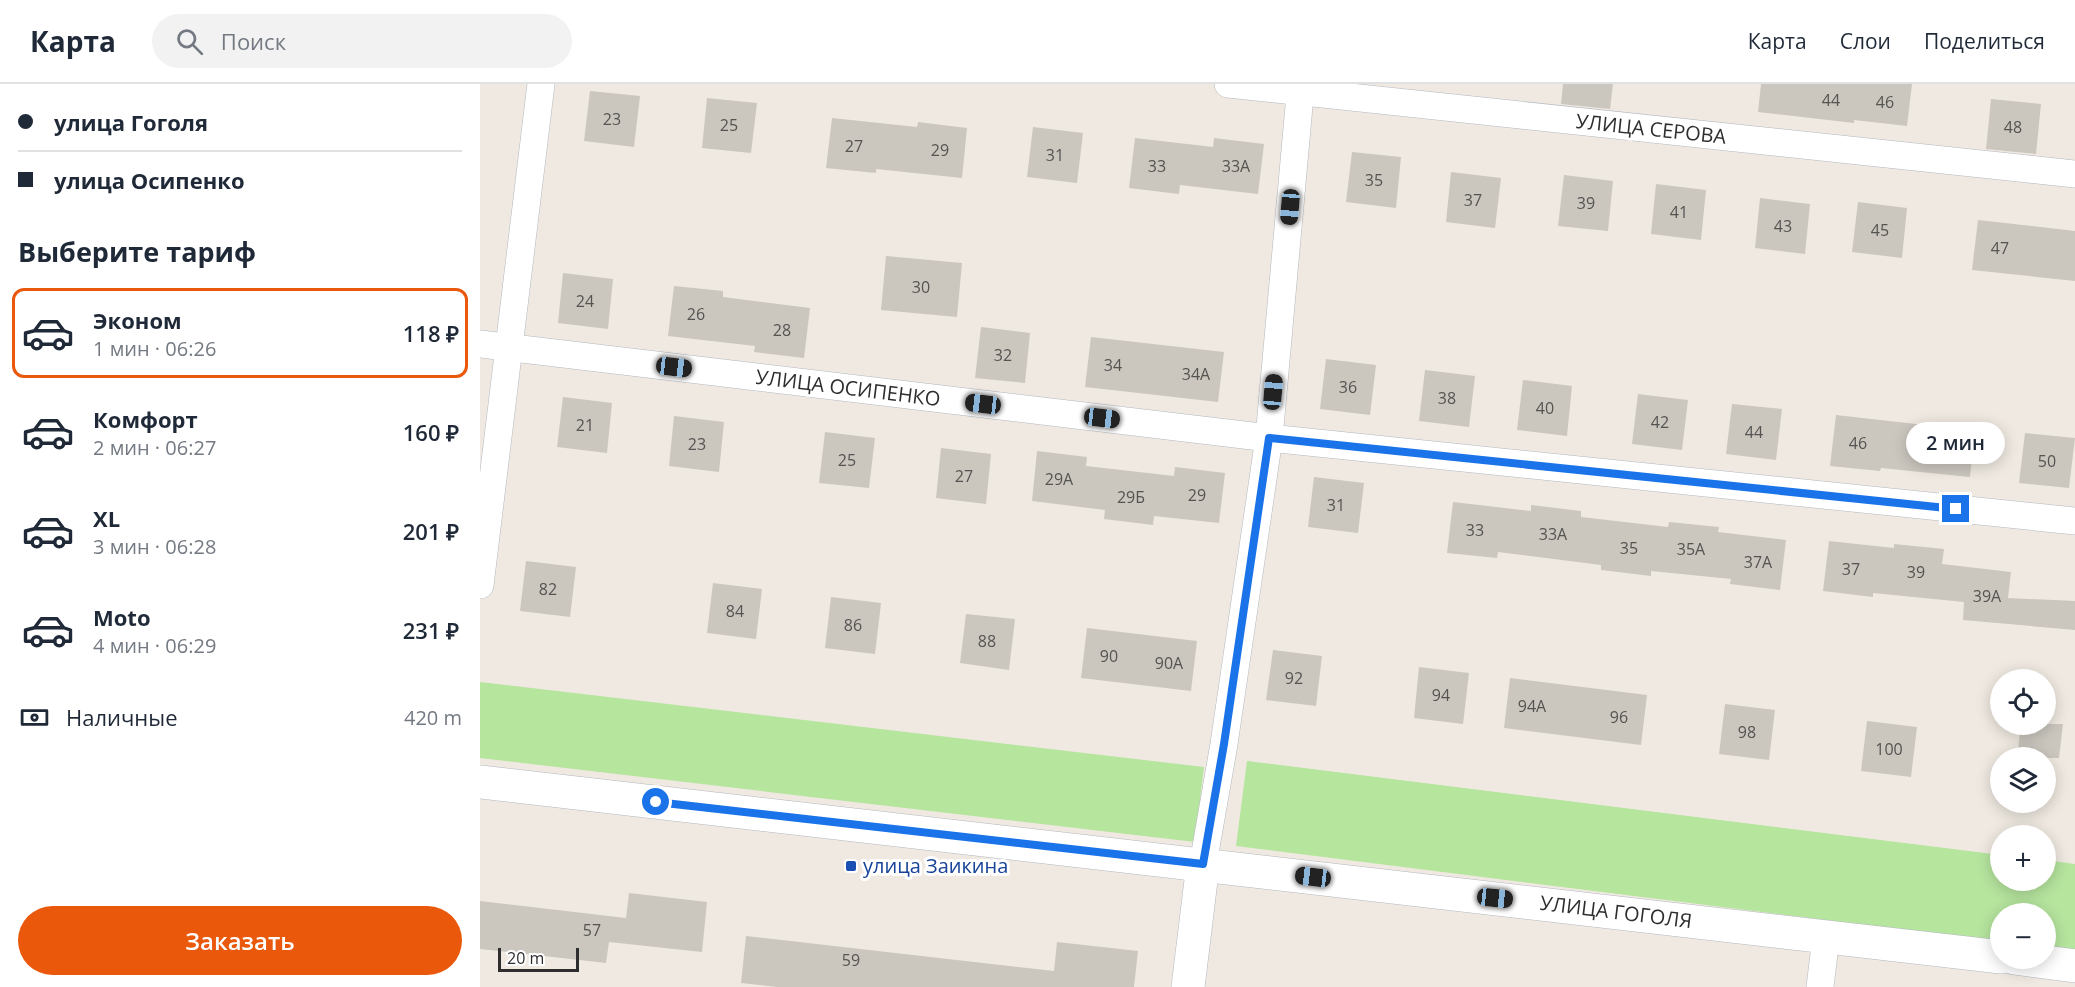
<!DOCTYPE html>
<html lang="ru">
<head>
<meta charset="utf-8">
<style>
	:root { --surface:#fff; --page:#f2f2f3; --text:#1f2937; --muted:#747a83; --line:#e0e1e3; --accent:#ea580c }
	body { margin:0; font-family:"Open Sans",sans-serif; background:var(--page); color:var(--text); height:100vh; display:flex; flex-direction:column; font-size:22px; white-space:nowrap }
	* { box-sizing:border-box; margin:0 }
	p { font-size:20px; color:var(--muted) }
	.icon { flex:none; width:33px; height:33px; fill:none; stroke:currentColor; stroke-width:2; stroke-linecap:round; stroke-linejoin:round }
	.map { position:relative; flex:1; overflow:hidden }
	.drawer { display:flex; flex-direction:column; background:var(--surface); width:480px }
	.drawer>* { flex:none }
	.guide { display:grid; align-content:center; height:132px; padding:0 18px; background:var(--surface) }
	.buttons { position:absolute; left:1510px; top:585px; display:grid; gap:12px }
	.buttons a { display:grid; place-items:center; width:66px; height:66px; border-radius:50%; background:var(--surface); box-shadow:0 3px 15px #0003; font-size:30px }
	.scale { position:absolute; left:18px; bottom:15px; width:81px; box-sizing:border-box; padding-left:6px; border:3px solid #2e2e2e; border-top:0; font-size:16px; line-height:21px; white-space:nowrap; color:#2e2e2e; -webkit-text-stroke:4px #fff; paint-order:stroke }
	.end { position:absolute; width:27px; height:27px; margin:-14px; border:8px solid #1a73e8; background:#fff; box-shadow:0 0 0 3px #fff }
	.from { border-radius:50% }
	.bubble { position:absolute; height:42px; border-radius:21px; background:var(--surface); box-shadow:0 3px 15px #0003; font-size:20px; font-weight:600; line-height:42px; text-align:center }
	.car { position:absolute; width:18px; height:36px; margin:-18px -9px; border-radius:8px; box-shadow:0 0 4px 2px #0007; background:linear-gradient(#222 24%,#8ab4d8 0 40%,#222 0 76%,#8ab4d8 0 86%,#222 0) }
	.guide b { display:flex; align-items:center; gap:21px; height:57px; font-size:22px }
	.guide b+b { border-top:2px solid var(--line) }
	.guide i { width:15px; height:15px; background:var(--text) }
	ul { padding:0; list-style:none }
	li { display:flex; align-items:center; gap:18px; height:90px; margin:0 12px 9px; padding:0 6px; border:3px solid transparent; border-radius:12px }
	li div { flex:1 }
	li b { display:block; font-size:22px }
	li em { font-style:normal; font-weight:600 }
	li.current { border-color:var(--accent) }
	li>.icon { width:54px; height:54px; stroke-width:1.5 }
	h2 { padding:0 18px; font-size:27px; line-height:72px }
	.pay { display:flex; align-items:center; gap:15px; height:66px; padding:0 18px; font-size:22px }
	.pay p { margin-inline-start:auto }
	.primary-button { display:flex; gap:12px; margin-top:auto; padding:12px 18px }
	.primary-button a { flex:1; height:69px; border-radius:36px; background:var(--accent); color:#fff; font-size:24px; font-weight:600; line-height:69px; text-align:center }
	header { display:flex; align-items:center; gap:36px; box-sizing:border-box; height:84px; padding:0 30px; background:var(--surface); border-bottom:2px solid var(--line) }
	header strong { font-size:28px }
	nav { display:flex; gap:33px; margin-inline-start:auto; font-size:21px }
	.search { width:420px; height:54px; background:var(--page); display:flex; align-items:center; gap:15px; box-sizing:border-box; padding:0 21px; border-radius:33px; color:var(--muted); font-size:22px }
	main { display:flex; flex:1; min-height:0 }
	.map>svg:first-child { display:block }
	.green { fill:#b6e59e }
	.building { fill:#cbc7bf }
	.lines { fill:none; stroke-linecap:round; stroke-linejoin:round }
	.minor-casing { stroke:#b4b7c1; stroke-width:28 }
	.tertiary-casing { stroke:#b4b7c1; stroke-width:34 }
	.secondary-casing { stroke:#b4b7c1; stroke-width:34 }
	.minor { stroke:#fff; stroke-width:27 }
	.tertiary { stroke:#fff; stroke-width:33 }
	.secondary { stroke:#fff; stroke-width:33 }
	.route { stroke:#1a73e8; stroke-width:8 }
	.transit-dot { fill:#1a4fb4; stroke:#fff; stroke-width:2 }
	.labels { text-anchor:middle; stroke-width:6; stroke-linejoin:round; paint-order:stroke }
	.number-label { font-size:16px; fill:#555452 }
	.street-label { font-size:20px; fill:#2e2e2e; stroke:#fff }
	.transit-label { font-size:20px; fill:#164399; stroke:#fff; text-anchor:start }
</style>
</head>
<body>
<header>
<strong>Карта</strong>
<div class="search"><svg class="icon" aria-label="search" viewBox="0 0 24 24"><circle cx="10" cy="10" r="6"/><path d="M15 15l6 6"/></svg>Поиск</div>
<nav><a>Карта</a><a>Слои</a><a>Поделиться</a></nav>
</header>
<main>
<section class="drawer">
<div class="guide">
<b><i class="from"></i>улица Гоголя</b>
<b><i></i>улица Осипенко</b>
</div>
<h2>Выберите тариф</h2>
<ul>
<li class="current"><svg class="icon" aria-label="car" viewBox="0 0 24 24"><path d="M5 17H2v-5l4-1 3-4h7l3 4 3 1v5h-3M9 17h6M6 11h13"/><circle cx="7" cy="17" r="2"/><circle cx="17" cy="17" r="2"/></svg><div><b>Эконом</b><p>1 мин · 06:26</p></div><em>118 ₽</em></li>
<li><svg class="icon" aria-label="car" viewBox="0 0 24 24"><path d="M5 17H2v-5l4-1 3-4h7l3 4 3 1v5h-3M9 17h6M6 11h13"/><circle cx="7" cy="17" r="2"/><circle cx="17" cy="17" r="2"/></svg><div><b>Комфорт</b><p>2 мин · 06:27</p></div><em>160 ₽</em></li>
<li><svg class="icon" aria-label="car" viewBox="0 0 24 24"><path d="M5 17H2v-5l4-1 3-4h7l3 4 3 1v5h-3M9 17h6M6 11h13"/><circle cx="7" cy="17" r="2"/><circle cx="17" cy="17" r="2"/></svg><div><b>XL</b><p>3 мин · 06:28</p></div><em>201 ₽</em></li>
<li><svg class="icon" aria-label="car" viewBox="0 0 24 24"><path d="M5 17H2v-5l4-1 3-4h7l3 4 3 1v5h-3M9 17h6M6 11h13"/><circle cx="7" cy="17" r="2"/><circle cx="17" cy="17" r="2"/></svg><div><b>Moto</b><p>4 мин · 06:29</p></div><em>231 ₽</em></li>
</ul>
<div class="pay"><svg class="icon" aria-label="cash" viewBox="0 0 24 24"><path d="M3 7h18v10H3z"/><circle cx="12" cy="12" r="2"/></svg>Наличные<p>420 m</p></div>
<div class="primary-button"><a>Заказать</a></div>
</section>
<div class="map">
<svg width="1595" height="903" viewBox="0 0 1595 903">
	<rect width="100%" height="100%" fill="#efe9e1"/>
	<!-- green -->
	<g class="green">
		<polygon points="0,598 724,683 715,758 0,674"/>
		<polygon points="767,677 1521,771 1521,796 1566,796 1566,776 1595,780 1595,867 1566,863 1566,830 1521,830 1521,858 756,762"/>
	</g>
	<!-- building -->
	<g class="building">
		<polygon points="1083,0 1133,0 1130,25 1081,20"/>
		<polygon points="1281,0 1432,0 1427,42 1374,36 1374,39 1278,28"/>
		<polygon points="110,7 160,12 154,63 104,57"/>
		<polygon points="227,14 277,19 271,69 222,64"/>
		<polygon points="1511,15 1561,20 1556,70 1506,65"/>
		<polygon points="352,34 437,43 438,38 487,44 482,94 396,85 396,89 346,84"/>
		<polygon points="553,43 603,49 597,99 547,93"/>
		<polygon points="655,54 733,63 734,54 784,60 778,110 700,101 699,110 649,104"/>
		<polygon points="872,68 921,73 916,124 866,118"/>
		<polygon points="971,88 1021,94 1015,144 966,138"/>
		<polygon points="1084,91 1133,97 1128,147 1078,142"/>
		<polygon points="1176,100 1226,106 1221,156 1171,150"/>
		<polygon points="1280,114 1330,120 1325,170 1275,164"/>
		<polygon points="1378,118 1427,124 1422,174 1372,168"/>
		<polygon points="1498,136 1595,147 1595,197 1492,186"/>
		<polygon points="406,172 482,179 477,233 401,226"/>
		<polygon points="83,189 133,195 128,245 78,239"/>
		<polygon points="194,202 243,207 243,213 330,224 324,274 274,268 275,262 188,252"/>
		<polygon points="501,243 550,249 545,299 495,294"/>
		<polygon points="611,253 744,268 738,318 605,303"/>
		<polygon points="846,275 896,281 890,331 840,325"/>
		<polygon points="945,286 995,292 989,343 939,337"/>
		<polygon points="1043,296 1092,302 1087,352 1037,346"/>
		<polygon points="1158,310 1208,316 1202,366 1152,360"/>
		<polygon points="83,313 132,319 127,369 77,363"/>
		<polygon points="1252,320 1302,325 1296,376 1246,370"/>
		<polygon points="1356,331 1445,341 1446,338 1495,343 1490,393 1401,384 1400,387 1350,382"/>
		<polygon points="194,332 244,338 239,388 189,382"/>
		<polygon points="345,348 395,354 389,404 339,399"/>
		<polygon points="1545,349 1595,354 1589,404 1539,399"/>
		<polygon points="461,364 511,370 506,420 456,414"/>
		<polygon points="557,367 607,373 606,382 694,392 695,383 745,389 739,439 674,432 673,441 624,435 625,426 552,417"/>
		<polygon points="834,393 884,399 878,449 828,443"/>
		<polygon points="973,418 1051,427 1051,421 1101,427 1101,433 1188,443 1189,438 1239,443 1238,448 1306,456 1300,506 1250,500 1251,495 1171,487 1171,492 1121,486 1121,481 1018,468 1017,474 967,469"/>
		<polygon points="1349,457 1414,464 1414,460 1464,465 1462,480 1531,488 1528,514 1595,517 1595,546 1483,536 1484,518 1393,509 1393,513 1343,507"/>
		<polygon points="46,477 96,483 90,533 40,527"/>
		<polygon points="233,499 282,505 276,555 227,549"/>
		<polygon points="351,513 401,519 395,570 345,564"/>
		<polygon points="486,530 535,535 529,586 480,579"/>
		<polygon points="607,544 717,557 711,607 601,594"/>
		<polygon points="793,566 842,572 836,622 786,616"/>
		<polygon points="939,583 989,589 983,640 934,634"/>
		<polygon points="1030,594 1167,611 1161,661 1024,644"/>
		<polygon points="1245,620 1295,626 1289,676 1239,670"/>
		<polygon points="1387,637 1437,643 1431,693 1381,687"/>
		<polygon points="1541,640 1583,640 1579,674 1537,674"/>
		<polygon points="149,809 227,818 222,868 129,858 126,879 0,865 0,817 146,834"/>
		<polygon points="266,852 574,887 577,858 658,867 654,903 297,903 261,899"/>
	</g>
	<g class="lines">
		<!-- minor casing -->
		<g class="minor-casing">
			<g id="minor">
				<polyline points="748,0 1595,90"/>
				<polyline points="0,260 789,354 1595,437"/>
				<polyline points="0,501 61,0"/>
				<polyline points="723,780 744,660 789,354 821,0"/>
				<polyline points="1340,903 1346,853"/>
			</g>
		</g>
		<!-- tertiary casing -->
		<g class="tertiary-casing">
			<polyline id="tertiary" points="708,903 723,780"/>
		</g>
		<!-- secondary casing -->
		<g class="secondary-casing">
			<g id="secondary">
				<polyline points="0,698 1521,873"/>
				<polyline points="1534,874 1595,882"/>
			</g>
		</g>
		<!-- minor -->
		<use href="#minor" class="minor"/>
		<!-- tertiary -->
		<use href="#tertiary" class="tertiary"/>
		<!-- secondary -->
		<use href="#secondary" class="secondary"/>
	</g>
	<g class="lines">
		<!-- route -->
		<polyline class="route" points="176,718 723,780 744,660 789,354 1476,425"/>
	</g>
	<!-- markers -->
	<rect class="transit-dot" x="365" y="776" width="12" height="12" rx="3"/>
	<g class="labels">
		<!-- number labels -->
		<g class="number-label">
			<text x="1351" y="22">44</text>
			<text x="1405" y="24">46</text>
			<text x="132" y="41">23</text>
			<text x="249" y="47">25</text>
			<text x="1533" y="49">48</text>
			<text x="374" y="68">27</text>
			<text x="460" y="72">29</text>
			<text x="575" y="77">31</text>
			<text x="677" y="88">33</text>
			<text x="756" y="88">33А</text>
			<text x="894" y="102">35</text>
			<text x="993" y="122">37</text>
			<text x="1106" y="125">39</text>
			<text x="1199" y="134">41</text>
			<text x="1303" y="148">43</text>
			<text x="1400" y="152">45</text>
			<text x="1520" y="170">47</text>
			<text x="441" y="209">30</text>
			<text x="105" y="223">24</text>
			<text x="216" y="236">26</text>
			<text x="302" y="252">28</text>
			<text x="523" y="277">32</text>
			<text x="633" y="287">34</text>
			<text x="716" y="296">34А</text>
			<text x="868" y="309">36</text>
			<text x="967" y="320">38</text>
			<text x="1065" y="330">40</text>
			<text x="1180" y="344">42</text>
			<text x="105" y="347">21</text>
			<text x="1274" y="354">44</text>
			<text x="1378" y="365">46</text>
			<text x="217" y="366">23</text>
			<text x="367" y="382">25</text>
			<text x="1567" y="383">50</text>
			<text x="484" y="398">27</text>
			<text x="579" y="401">29А</text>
			<text x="717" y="417">29</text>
			<text x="651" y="419">29Б</text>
			<text x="856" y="427">31</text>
			<text x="995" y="452">33</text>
			<text x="1073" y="456">33А</text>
			<text x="1149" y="470">35</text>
			<text x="1211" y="471">35А</text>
			<text x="1278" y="484">37А</text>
			<text x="1371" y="491">37</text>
			<text x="1436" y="494">39</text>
			<text x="68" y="511">82</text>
			<text x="1507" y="518">39А</text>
			<text x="255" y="533">84</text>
			<text x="373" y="547">86</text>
			<text x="507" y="563">88</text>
			<text x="629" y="578">90</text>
			<text x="689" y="585">90А</text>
			<text x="814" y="600">92</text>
			<text x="961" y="617">94</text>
			<text x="1052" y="628">94А</text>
			<text x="1139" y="639">96</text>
			<text x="1267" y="654">98</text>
			<text x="1409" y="671">100</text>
			<text x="112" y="852">57</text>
			<text x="371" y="882">59</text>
		</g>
		<!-- street labels -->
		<g class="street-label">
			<text transform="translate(1171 45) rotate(6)" y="7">УЛИЦА СЕРОВА</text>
			<text transform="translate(368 304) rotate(7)" y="7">УЛИЦА ОСИПЕНКО</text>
			<text transform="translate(1136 828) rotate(7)" y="7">УЛИЦА ГОГОЛЯ</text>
		</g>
		<!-- transit labels -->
		<g class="transit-label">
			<text x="383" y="789">улица Заикина</text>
		</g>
	</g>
</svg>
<div class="buttons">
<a><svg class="icon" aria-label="locate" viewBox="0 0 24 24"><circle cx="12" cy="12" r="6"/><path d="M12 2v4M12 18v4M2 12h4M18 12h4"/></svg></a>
<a><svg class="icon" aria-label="layers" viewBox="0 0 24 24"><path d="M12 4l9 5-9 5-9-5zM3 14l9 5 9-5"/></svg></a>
<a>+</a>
<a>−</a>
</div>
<div class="scale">20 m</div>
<i class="end from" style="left:176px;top:718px"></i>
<i class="end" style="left:1476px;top:425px"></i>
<div class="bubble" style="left:1426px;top:338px;width:99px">2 мин</div>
<i class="car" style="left:810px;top:123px;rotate:185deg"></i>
<i class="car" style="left:194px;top:283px;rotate:97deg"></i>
<i class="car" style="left:793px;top:308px;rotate:5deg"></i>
<i class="car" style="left:503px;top:320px;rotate:277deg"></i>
<i class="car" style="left:622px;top:334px;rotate:97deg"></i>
<i class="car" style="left:833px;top:793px;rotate:277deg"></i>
<i class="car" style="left:1015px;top:814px;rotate:96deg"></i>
</div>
</main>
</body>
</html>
